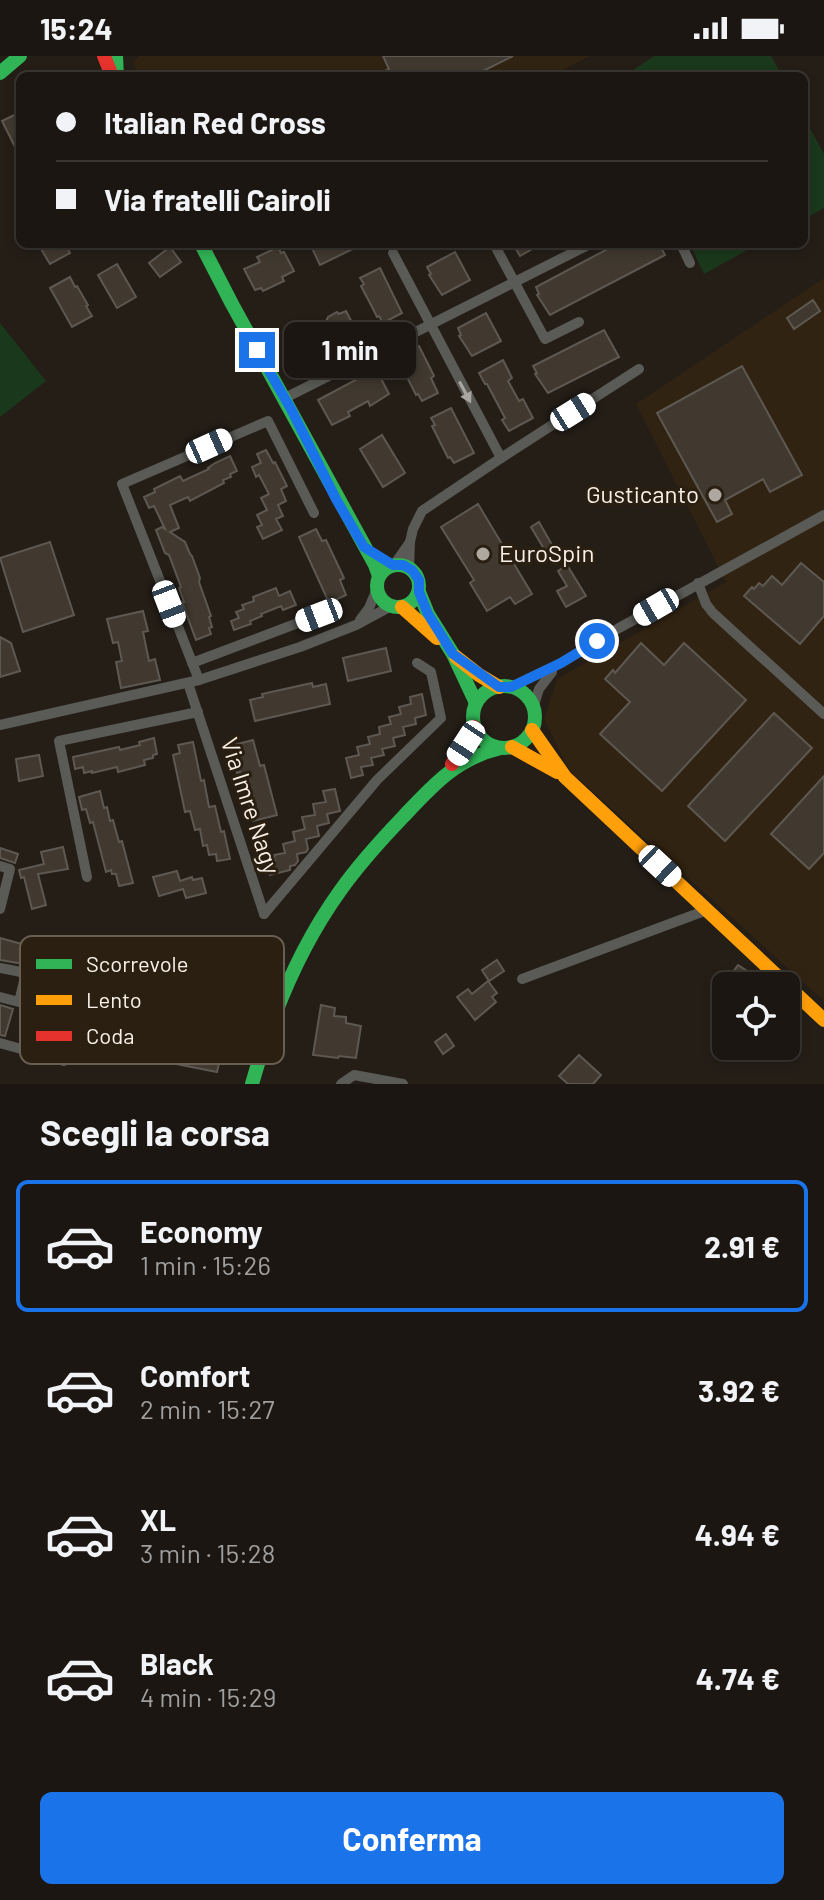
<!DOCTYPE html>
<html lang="it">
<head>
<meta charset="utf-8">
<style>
	:root { --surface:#1b1611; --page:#241f1a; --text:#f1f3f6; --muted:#a09f9f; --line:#393531; --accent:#1a73e8 }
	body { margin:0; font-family:Barlow,sans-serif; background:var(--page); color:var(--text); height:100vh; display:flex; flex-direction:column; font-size:30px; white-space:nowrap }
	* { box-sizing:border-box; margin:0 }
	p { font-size:26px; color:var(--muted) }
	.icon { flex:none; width:44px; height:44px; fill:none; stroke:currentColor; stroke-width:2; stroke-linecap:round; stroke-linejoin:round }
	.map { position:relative; height:1028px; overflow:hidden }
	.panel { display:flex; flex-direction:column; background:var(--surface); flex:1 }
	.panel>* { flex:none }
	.guide { position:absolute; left:16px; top:16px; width:792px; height:176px; border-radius:12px; box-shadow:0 4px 12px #0003,0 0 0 2px var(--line); display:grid; align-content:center; height:176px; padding:0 40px; background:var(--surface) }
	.buttons { position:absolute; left:712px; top:916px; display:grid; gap:16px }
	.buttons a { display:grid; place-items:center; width:88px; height:88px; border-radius:12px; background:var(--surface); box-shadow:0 4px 12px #0003,0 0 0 2px var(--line); font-size:40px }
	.end { position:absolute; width:36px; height:36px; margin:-18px; border:10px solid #1a73e8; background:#fff; box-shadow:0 0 0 4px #fff }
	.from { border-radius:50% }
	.bubble { position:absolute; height:56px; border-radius:12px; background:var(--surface); box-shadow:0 4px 12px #0003,0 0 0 2px var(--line); font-size:26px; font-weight:700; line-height:56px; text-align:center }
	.car { position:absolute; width:24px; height:48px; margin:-24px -12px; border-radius:10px; box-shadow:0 0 6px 2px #0007; background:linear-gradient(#fff 24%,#345 0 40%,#fff 0 76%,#345 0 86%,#fff 0) }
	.guide b { display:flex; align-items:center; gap:28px; height:76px; font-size:30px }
	.guide b+b { border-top:2px solid var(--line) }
	.guide i { width:20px; height:20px; background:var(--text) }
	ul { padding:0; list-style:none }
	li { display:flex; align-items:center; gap:24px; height:132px; margin:0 16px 12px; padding:0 24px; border:4px solid transparent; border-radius:12px }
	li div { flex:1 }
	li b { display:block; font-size:30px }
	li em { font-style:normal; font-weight:700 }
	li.selected { border-color:var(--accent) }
	li>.icon { width:72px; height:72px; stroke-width:1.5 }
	h2 { padding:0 40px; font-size:36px; line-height:96px }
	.cta { display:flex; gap:16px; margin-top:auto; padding:16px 40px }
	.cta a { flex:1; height:92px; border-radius:12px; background:var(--accent); color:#fff; font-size:32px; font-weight:700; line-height:92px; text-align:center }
	.status { display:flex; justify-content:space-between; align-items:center; height:56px; padding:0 40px; background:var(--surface); direction:ltr }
	.status svg { height:22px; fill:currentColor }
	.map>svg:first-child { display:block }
	.built { fill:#312311 }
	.green { fill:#1a381c }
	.building { fill:#41392f; stroke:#5d5851; stroke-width:2 }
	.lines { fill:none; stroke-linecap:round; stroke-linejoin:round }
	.street { stroke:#5a5a56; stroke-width:10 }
	.fast { stroke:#30b455; stroke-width:14 }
	.slow { stroke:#ff9f0a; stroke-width:14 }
	.jam { stroke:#e5322d; stroke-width:14 }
	.oneway { fill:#aaa6a0 }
	.route { stroke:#1a73e8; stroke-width:10 }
	.poi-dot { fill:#afa8a0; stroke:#2a1f11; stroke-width:3 }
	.labels { text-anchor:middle; stroke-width:6; stroke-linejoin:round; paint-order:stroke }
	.poi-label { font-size:24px; fill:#faf2e9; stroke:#2a1f11; text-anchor:end }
	.street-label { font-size:24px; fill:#faf2e9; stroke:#2a1f11 }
	.key { fill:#2a1f11; stroke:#685e52; stroke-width:2 }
	.key-label { font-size:22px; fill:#faf2e9 }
</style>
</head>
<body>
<div class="status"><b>15:24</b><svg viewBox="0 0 49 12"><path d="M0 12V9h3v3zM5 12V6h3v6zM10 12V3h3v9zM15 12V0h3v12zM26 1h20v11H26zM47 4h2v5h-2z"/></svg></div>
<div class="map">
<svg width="824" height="1028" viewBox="0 0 824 1028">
	<rect width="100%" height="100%" fill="#241e17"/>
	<!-- built -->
	<g class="built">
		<polygon points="139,0 590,0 551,20 140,20 133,7"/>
		<polygon points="824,222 824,945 569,714 544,663 557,623 726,526 636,348"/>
	</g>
	<!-- green -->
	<g class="green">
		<polygon points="654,0 771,0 782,20 615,20 626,19"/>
		<polygon points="804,61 824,98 824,152 804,163"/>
		<polygon points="690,188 758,188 704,218"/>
		<polygon points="0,267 46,325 0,361"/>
	</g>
	<!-- building -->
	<g class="building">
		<polygon points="383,0 513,0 479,17 481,20 375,20 389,13"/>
		<polygon points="20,56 20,101 2,65"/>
		<polygon points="38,188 65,188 70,197 50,208"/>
		<polygon points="310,188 363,188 320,209"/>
		<polygon points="513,188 541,188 520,200"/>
		<polygon points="617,188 659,188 665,199 550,259 537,239 539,238 536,231"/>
		<polygon points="170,191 181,206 160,221 149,207"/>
		<polygon points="278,191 281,197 284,196 294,215 282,221 284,225 263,235 261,232 255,234 244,213 260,206 257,201"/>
		<polygon points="455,196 470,224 442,239 429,219 431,218 427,211"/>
		<polygon points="117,208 136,241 117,252 98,219"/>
		<polygon points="380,212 402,257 383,267 379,260 377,261 372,251 361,230 364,228 360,222"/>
		<polygon points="70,221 75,231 77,230 88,249 86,250 92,260 72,271 50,232"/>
		<polygon points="813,244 820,255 794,273 787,262"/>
		<polygon points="346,255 358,278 300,308 288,284 295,280 293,278 306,271 309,277 324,270 328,261 337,256 339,258"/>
		<polygon points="486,257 501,285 472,300 459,280 461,279 458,272"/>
		<polygon points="604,274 619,301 548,337 535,318 537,317 533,310"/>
		<polygon points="419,290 434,320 431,322 438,337 422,345 418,338 416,339 411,329 400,308 403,307 399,300"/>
		<polygon points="503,304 512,322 508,325 519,345 523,343 533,362 509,375 502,364 505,362 487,328 485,328 479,317"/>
		<polygon points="742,310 802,419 770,436 763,423 725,444 732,458 717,466 657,357"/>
		<polygon points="376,313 389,338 370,350 368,345 348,356 350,360 332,369 318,344"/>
		<polygon points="451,352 474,397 454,407 450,401 448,402 432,370 435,369 431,362"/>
		<polygon points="382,379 405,417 383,431 360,393"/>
		<polygon points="266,394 273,407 275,406 287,430 281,433 286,445 278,449 283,460 276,463 282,474 263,483 257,471 262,469 257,459 267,454 261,442 269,438 259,419 256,421 252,411 261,407 257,398"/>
		<polygon points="230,400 237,415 230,418 231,421 223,424 224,427 190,445 188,441 170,449 179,472 170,476 185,486 190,498 192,500 200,522 199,526 211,560 209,561 212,571 209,572 211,578 196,584 182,546 184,546 179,532 181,531 169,499 165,497 156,474 162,471 165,473 154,450 149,452 144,441 155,436 154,433 180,420 183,425 209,413 208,412 215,407"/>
		<polygon points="478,448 532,538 515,548 510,541 487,555 470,527 474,524 441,471"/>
		<polygon points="539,466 555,494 547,498 531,471"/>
		<polygon points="316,473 322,485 326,484 344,522 340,524 346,539 329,547 299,481"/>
		<polygon points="50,486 74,559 23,576 0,502"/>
		<polygon points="801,507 824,526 824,560 800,588 744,540 752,531 754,533 759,527 763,530 772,520 782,529"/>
		<polygon points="567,509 586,540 566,551 557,535 567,530 558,515"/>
		<polygon points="276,532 279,540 290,535 296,549 283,554 281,550 261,558 262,560 250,565 251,568 234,574 231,565 239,562 236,556 244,553 242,549 254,545 253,541"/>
		<polygon points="143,555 148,575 143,576 149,605 155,603 160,624 121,632 116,606 122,605 118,586 113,587 107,563"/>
		<polygon points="0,581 11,587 20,615 0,621"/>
		<polygon points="641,587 664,609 684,587 746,644 662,735 600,678 630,646 605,623 613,614 615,617"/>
		<polygon points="386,592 391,615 348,625 343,602"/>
		<polygon points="312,627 313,631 326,628 330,648 255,665 250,644 263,641 262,638"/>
		<polygon points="422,638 426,659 415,662 416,668 403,671 405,679 393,682 395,690 382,693 384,699 371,702 373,709 361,711 363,719 351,722 346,702 359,699 357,691 370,688 368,681 380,678 379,671 391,668 389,661 401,658 399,651 411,648 410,641"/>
		<polygon points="774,657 812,692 725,785 688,750"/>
		<polygon points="154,682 157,698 153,699 153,702 144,704 145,709 118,716 117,711 92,717 92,715 84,717 83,711 75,713 73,701 119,691 120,694 140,689 139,686"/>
		<polygon points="253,684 260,710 264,709 277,759 253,765 240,716 237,717 230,690"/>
		<polygon points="193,686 201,725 204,724 209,751 215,750 221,776 224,775 230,803 217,805 216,798 209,799 207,789 203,790 200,773 195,774 190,755 185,756 173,699 180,697 178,689"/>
		<polygon points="39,699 43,720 19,725 16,703"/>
		<polygon points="824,720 824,797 809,813 771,778"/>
		<polygon points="335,733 340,755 327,758 329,767 317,770 319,780 306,783 308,793 306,796 297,798 298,805 295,809 290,810 290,814 270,819 268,807 275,805 274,799 285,797 283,788 295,785 293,776 305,773 302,761 315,759 313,748 326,746 323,735"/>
		<polygon points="100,735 104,752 107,751 110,765 113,764 119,786 122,785 133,827 119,830 116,818 112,818 111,814 106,816 93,766 90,767 86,753 82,754 79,741"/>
		<polygon points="63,791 68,813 38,818 46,849 32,853 24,821 21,822 19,814 44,808 41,796"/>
		<polygon points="0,792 18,798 15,807 0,802"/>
		<polygon points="177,815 180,825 192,821 193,824 202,822 206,837 186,842 183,833 159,840 153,821"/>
		<polygon points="0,882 29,890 24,908 0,904"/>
		<polygon points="497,904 504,915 489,925 482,914"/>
		<polygon points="738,909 755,920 748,930 736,930 727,924"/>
		<polygon points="488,925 497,937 492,941 496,946 475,964 457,941 468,933 472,938"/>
		<polygon points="0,949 13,953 5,980 0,979"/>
		<polygon points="321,949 335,952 334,960 346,961 346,967 361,970 356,1002 339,1000 338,1002 313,999"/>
		<polygon points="183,970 226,977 217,1016 176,1008"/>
		<polygon points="446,978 454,990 443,998 435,986"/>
		<polygon points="579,999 601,1019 593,1028 568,1028 559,1020"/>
	</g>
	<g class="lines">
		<!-- street -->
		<g class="street">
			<polyline points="494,188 545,283 579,266"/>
			<polyline points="681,188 690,207"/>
			<polyline points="393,197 501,402"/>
			<polyline points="285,342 590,188"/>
			<polyline points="394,509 410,486"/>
			<polyline points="409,512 410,486 413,473 422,455 501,402 639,313"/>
			<polyline points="698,527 706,548 713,557 824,658"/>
			<polyline points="360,564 369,552 377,533"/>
			<polyline points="192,607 319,559"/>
			<polyline points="199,624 122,428 268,365 314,457"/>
			<polyline points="188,627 264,858"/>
			<polyline points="511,631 561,607 619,572 824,459"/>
			<polyline points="533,652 539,633 552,616"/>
			<polyline points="0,669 199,624 300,591 356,569 391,550"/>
			<polyline points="0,810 10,813 0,853"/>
			<polyline points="87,821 59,685 198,656"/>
			<polyline points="264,858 377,724 441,662 431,616 417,607"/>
			<polyline points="0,912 26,917 19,946 0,941"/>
			<polyline points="522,923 707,854"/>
			<polyline points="190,946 274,959"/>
			<polyline points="0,987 64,1005"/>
			<polyline points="341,1028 354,1019 403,1028"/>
		</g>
		<!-- fast -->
		<g class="fast">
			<polyline points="116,0 117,20"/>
			<polyline points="0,17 20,0"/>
			<polyline points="201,188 232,248 375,509 379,520"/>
			<circle cx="398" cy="530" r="21"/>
			<polyline points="419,536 428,558 453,598 476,647"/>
			<circle cx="504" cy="661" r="31"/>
			<path d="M252,1028C271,961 299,892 340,835C359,808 381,784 403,761C433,729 457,702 501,692"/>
		</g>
		<!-- slow -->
		<g class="slow">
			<polyline points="402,551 437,582"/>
			<polyline points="456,601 479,619 499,631"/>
			<polyline points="532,674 565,721 824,964"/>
			<polyline points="512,691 557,716"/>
		</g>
		<!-- jam -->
		<g class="jam">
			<polyline points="104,0 112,20"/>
			<polyline points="452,708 474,671"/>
		</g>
	</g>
	<!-- one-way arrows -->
	<defs><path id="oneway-solid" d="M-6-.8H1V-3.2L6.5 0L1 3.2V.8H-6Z" transform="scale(2)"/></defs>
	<use class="oneway" href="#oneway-solid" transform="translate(465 336) rotate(62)"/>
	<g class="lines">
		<!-- route -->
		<polyline class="route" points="257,294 291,353 336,443 364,491 393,509 403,509 412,514 419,524 419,536 428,558 453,598 492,626 499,631 511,631 561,607 597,585"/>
	</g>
	<!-- markers -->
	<g class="poi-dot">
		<circle cx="715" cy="439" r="8"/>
		<circle cx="483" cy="498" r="8"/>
	</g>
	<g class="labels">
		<!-- poi labels -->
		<g class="poi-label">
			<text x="699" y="447">Gusticanto</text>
			<text x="499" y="506" text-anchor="start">EuroSpin</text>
		</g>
		<!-- street labels -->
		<g class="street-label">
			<text transform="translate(250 750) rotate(72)" y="8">Via Imre Nagy</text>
		</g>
	</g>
	<!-- legend -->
	<rect x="20" y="880" width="264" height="128" rx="12" class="key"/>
	<rect x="36" y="903" width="36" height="10" fill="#30b455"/>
	<rect x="36" y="939" width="36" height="10" fill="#ff9f0a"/>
	<rect x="36" y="975" width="36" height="10" fill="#e5322d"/>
	<g class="key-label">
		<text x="86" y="916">Scorrevole</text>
		<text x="86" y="952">Lento</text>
		<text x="86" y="988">Coda</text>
	</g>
</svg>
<div class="buttons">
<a><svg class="icon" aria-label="locate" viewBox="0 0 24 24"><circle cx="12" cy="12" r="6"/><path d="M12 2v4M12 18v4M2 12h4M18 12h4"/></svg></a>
</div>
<i class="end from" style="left:597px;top:585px"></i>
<i class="end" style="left:257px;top:294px"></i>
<div class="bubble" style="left:284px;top:266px;width:132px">1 min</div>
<i class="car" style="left:573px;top:356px;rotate:58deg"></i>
<i class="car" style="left:209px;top:390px;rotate:66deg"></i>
<i class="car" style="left:169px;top:548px;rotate:159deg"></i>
<i class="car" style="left:656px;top:551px;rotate:240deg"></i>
<i class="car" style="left:319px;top:559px;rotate:249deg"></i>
<i class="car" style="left:466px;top:687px;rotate:213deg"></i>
<i class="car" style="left:660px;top:810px;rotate:133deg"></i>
<div class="guide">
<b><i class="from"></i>Italian Red Cross</b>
<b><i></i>Via fratelli Cairoli</b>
</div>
</div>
<section class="panel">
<h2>Scegli la corsa</h2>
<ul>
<li class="selected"><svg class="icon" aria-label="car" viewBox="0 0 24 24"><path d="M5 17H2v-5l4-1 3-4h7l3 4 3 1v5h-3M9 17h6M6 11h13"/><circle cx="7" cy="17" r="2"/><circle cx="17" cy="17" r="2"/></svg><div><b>Economy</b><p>1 min · 15:26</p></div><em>2.91 €</em></li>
<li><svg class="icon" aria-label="car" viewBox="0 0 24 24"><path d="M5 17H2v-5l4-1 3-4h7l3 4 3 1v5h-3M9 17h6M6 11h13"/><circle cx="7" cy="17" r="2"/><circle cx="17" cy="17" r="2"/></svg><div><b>Comfort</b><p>2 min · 15:27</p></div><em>3.92 €</em></li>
<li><svg class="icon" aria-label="car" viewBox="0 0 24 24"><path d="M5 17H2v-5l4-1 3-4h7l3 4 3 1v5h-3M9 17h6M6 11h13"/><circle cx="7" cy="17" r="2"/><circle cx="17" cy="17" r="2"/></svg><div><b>XL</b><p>3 min · 15:28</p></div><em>4.94 €</em></li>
<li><svg class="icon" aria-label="car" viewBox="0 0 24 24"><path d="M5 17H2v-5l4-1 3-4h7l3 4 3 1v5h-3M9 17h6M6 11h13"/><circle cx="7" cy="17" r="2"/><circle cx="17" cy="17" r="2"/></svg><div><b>Black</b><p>4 min · 15:29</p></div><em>4.74 €</em></li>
</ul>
<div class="cta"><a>Conferma</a></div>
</section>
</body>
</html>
